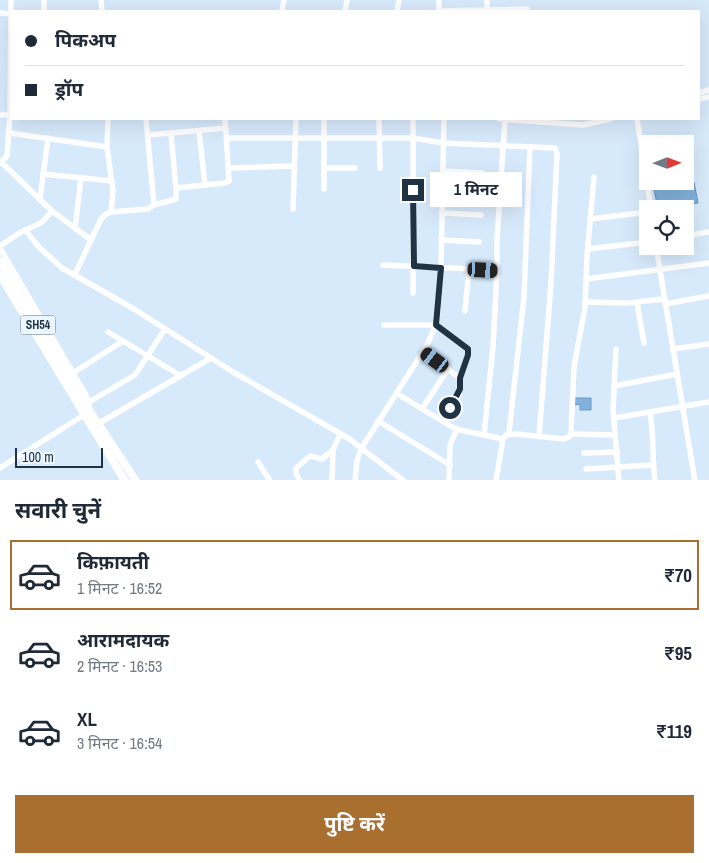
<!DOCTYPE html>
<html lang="hi">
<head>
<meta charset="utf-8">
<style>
	:root { --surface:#fff; --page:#f6f6f7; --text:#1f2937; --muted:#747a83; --line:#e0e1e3; --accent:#a96f2e }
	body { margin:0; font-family:"Archivo Narrow","Noto Sans Devanagari",sans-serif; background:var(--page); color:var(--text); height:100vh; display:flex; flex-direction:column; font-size:19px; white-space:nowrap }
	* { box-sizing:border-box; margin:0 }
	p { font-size:16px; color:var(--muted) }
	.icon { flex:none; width:28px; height:28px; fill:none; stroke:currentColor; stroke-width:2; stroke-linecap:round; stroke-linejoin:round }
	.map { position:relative; height:480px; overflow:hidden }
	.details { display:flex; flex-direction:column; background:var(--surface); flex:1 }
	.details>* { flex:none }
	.banner { position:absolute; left:10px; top:10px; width:690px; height:110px; border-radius:0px; box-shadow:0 5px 20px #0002; display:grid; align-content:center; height:110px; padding:0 15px; background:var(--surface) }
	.needle { width:32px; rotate:89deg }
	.buttons { position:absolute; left:639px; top:135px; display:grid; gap:10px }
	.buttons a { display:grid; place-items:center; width:55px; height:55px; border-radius:0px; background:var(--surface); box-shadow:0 5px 20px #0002; font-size:25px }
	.scale { position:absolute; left:15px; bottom:12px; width:88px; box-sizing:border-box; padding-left:5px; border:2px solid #1f3344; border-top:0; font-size:14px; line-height:18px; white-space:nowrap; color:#1f3344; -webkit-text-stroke:4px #ecf6ff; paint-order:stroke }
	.end { position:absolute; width:22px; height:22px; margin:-11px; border:6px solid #1f3344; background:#fff; box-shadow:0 0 0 2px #fff }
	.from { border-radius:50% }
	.bubble { position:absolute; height:35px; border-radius:0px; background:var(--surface); box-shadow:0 5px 20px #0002; font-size:16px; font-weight:700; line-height:35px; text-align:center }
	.car { position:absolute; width:15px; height:30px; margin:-15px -8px; border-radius:6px; box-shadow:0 0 4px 1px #0007; background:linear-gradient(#222 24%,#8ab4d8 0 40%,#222 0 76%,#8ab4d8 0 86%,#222 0) }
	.banner b { display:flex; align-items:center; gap:18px; height:48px; font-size:19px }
	.banner b+b { border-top:1px solid var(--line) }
	.banner i { width:12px; height:12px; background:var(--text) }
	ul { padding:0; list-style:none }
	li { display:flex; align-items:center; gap:15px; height:70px; margin:0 10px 8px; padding:0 5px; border:2px solid transparent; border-radius:0px }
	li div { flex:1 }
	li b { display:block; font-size:19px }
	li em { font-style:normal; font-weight:700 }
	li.on { border-color:var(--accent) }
	li>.icon { width:45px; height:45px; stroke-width:1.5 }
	h2 { padding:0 15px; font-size:22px; line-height:60px }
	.cta { display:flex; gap:10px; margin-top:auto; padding:10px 15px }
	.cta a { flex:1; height:58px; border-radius:0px; background:var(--accent); color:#fff; font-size:20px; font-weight:700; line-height:58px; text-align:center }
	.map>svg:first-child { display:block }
	.building { fill:#83b3dd; stroke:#6897c0 }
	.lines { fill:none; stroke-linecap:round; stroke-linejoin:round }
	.minor { stroke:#fff; stroke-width:5.5 }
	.major { stroke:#fff; stroke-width:8 }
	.route { stroke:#1f3344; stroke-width:6 }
	.labels { text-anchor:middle; stroke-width:4; stroke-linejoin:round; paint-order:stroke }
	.shield { fill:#ecf6ff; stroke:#5c6e7c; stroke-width:1 }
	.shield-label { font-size:12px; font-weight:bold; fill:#1f3344 }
</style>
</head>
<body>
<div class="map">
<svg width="709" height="481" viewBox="0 0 709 481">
	<rect width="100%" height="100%" fill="#d7eafc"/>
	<!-- building -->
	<g class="building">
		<polygon points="694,182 698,203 658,209 654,189"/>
		<polygon points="574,398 591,398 591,410 580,410 580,404 574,405"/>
	</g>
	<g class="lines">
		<!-- minor -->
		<g class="minor">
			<polyline points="101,0 102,11"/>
			<polyline points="439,0 439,11"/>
			<polyline points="487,0 487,11"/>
			<polyline points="44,11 44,0"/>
			<polyline points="282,11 284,0"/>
			<polyline points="345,11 347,0"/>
			<polyline points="397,11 399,0"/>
			<polyline points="439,11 527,9"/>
			<polyline points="0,13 11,14"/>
			<polyline points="699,93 709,90"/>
			<polyline points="699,99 709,97"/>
			<polyline points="0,115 10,115"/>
			<polyline points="108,119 107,147 113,191 111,212"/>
			<polyline points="379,119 380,168"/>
			<polyline points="499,119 583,125 611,119"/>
			<polyline points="637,119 651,209"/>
			<polyline points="199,131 205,185"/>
			<polyline points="9,133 107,147"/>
			<polyline points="148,135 226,128"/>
			<polyline points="227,138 413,138 443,143 555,148 557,154 551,283 539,437"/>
			<polyline points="1,162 52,211 91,240"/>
			<polyline points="0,163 7,156 10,115 11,0"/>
			<polyline points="229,168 294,166"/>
			<polyline points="324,168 355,168"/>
			<polyline points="443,171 482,173"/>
			<polyline points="43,174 112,181"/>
			<polyline points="176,188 225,183 229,181 225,119"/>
			<polyline points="324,189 324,119"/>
			<polyline points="442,197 482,200"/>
			<polyline points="40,199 48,138"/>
			<polyline points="154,205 176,199 176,188 171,134"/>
			<polyline points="293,209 296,119"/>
			<polyline points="442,213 481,215"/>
			<polyline points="590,219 648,212"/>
			<polyline points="75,228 81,178"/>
			<polyline points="25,230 39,247 62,268 134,309 233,372 348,438 404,481"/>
			<polyline points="685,236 708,232"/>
			<polyline points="441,240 479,242"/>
			<polyline points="0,246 21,232 41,223 52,211"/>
			<polyline points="656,246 695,481"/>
			<path d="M0,248L87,397C91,405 90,409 84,415L0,468"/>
			<polyline points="588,249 648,242"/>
			<polyline points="383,265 497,270"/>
			<polyline points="75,274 101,219 106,214 111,212 148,209 154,205 146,119"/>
			<polyline points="586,279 709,263"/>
			<polyline points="413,293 413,119"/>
			<polyline points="585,302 628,303 664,299"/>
			<polyline points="637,303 644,343"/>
			<polyline points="665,304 709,296"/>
			<polyline points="465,311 469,269"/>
			<polyline points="384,325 436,325 468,349 468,355 460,378 460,389 459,395 442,421"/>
			<polyline points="108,332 181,376"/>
			<polyline points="616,349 613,410 619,481"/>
			<polyline points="673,349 709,344"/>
			<polyline points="423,351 460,378"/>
			<polyline points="73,373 123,341"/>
			<polyline points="614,386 677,374"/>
			<polyline points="396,393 452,427 460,430 503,439"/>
			<polyline points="89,402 135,375 165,329"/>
			<polyline points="422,409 448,369"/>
			<path d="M650,412C654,435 652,457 655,481"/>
			<polyline points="614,418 709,402"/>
			<polyline points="378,421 450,465"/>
			<polyline points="96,425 211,358"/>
			<polyline points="509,433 524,297 530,147"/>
			<polyline points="571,434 615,435"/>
			<polyline points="484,435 493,347 497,270 497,239 505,119"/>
			<polyline points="584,453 617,452"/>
			<polyline points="258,462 270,481"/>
			<polyline points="586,469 653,465"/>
			<polyline points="300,481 296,474 296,468 310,456 322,459 333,450"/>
			<polyline points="332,481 333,450 340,434"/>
			<polyline points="355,481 357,461 361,449 427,345 437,322 441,268 444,119"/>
			<polyline points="449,481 450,445 457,429"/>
			<polyline points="496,481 503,439 506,435 516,434 564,439 569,437 571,434 574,367 585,307 587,256 594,177"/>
		</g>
		<!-- major -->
		<g class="major">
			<polyline points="0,261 75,389 136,481"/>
			<polyline points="0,275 125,481"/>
		</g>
	</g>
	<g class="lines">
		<!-- route -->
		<polyline class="route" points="413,190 414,266 441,268 436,325 468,349 468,355 460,378 460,389 450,408"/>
	</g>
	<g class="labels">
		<!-- shield labels -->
		<rect class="shield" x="20.5" y="315.5" width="35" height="19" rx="4"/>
		<g class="shield-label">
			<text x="38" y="329">SH54</text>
		</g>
	</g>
</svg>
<div class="buttons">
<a><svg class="needle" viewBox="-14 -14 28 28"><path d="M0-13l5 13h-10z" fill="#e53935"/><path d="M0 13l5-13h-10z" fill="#747a83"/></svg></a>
<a><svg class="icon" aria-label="locate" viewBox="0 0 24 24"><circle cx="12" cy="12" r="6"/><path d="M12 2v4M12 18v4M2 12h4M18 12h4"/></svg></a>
</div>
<div class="scale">100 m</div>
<i class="end from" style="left:450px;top:408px"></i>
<i class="end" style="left:413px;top:190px"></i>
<div class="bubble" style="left:430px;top:172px;width:92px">1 मिनट</div>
<i class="car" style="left:483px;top:270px;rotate:93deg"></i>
<i class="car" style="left:435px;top:360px;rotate:306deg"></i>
<div class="banner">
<b><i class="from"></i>पिकअप</b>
<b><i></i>ड्रॉप</b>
</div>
</div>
<section class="details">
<h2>सवारी चुनें</h2>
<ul>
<li class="on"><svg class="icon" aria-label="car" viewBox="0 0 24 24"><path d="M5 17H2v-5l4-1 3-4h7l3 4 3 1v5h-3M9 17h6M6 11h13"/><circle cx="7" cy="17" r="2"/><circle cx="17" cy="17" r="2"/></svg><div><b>किफ़ायती</b><p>1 मिनट · 16:52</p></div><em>₹70</em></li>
<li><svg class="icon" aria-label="car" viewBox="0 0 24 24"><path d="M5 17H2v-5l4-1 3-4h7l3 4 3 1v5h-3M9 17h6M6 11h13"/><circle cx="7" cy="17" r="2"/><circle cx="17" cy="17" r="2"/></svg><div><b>आरामदायक</b><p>2 मिनट · 16:53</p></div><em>₹95</em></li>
<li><svg class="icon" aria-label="car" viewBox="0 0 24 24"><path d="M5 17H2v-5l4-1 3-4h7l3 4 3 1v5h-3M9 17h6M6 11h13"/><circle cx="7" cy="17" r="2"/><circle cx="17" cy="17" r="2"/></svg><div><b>XL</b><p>3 मिनट · 16:54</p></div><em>₹119</em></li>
</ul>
<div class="cta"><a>पुष्टि करें</a></div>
</section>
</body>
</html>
